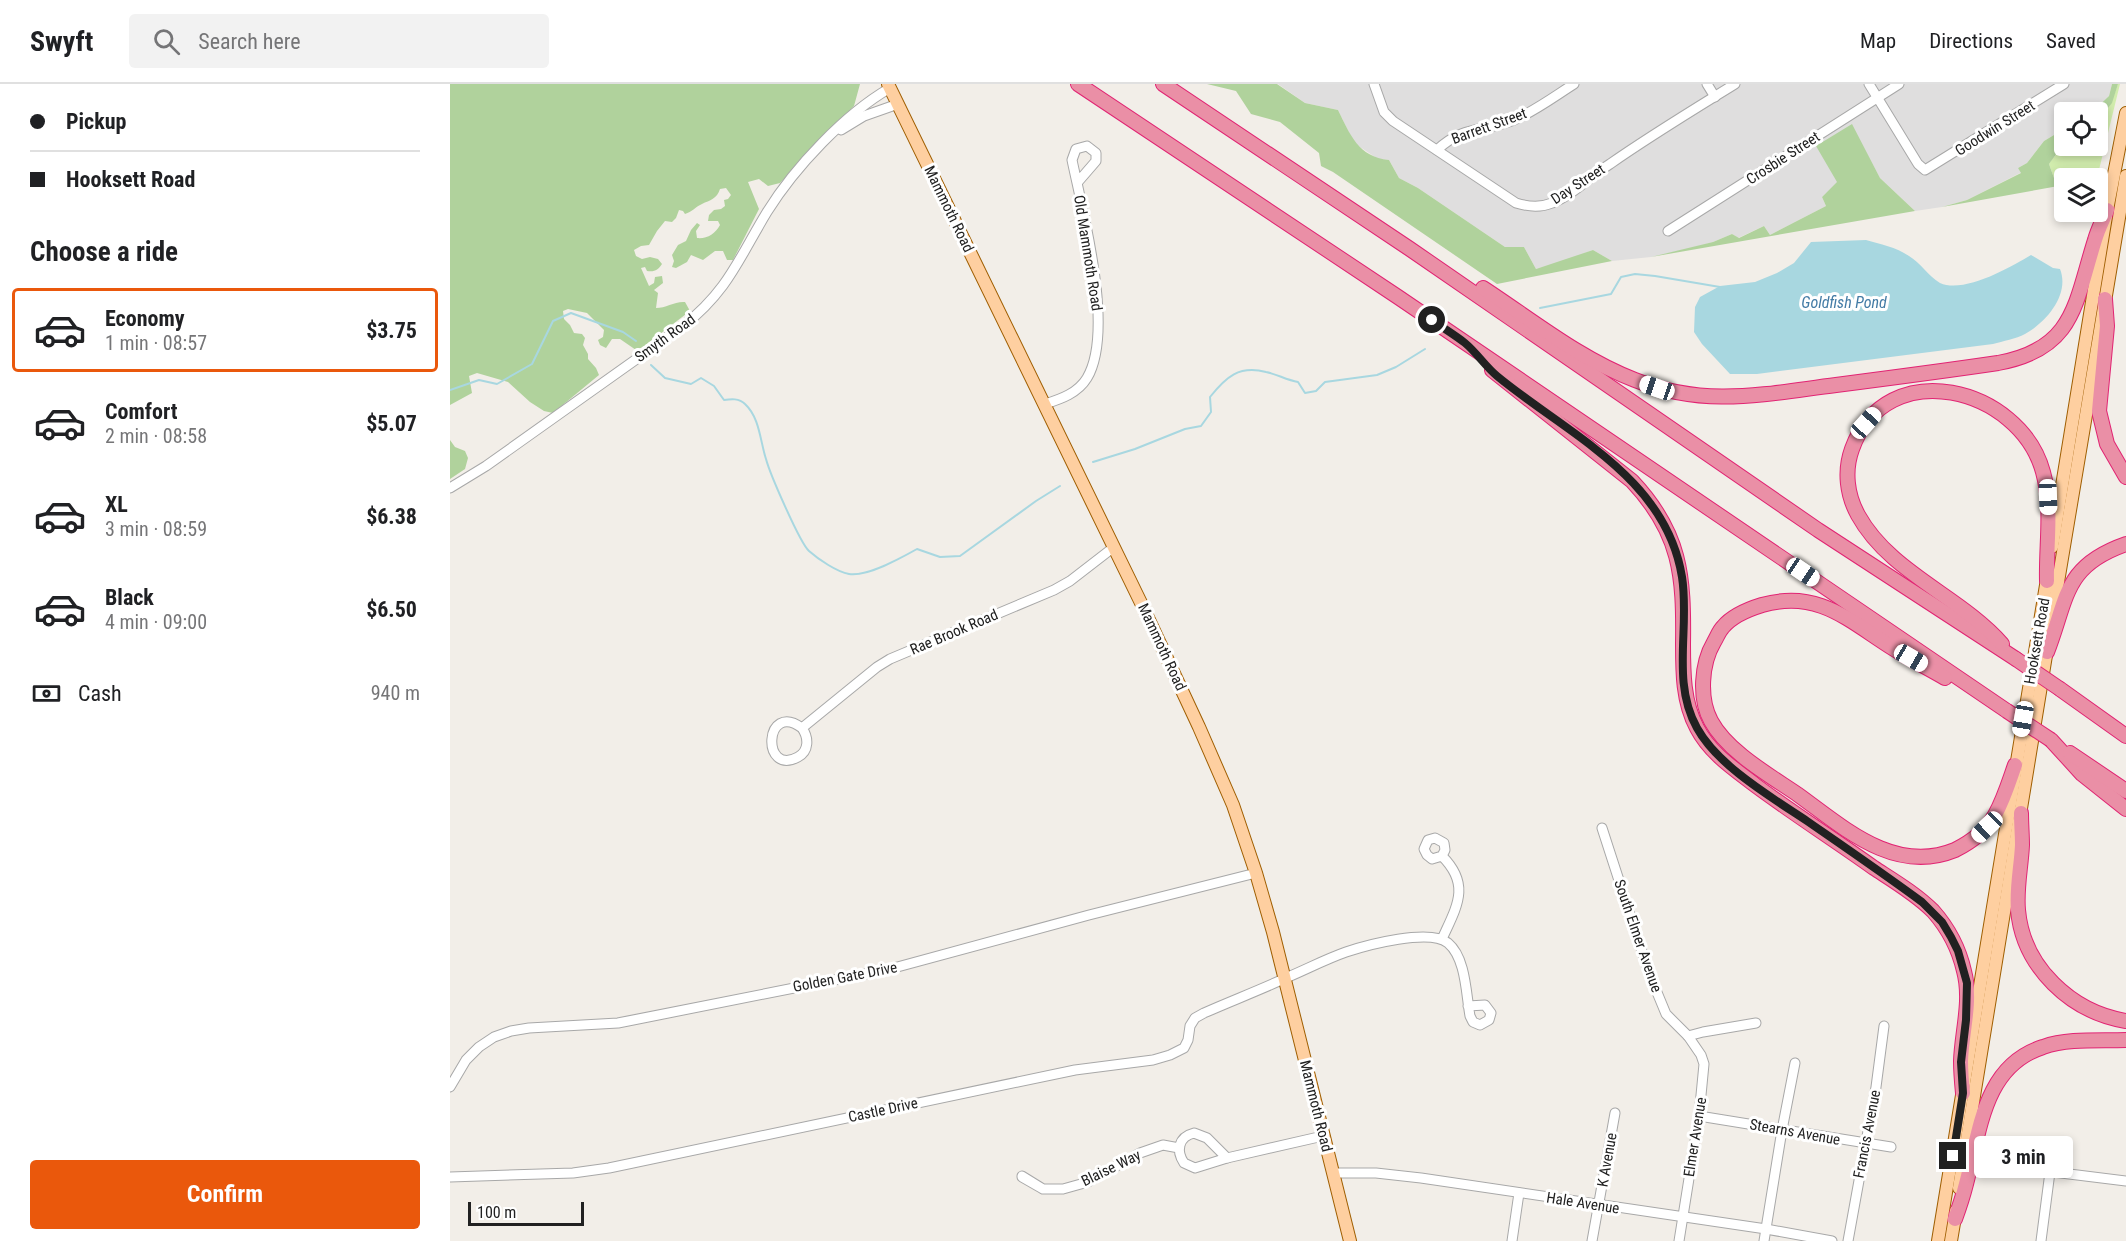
<!DOCTYPE html>
<html lang="en">
<head>
<meta charset="utf-8">
<style>
	:root { --surface:#fff; --page:#f2f2f2; --text:#202124; --muted:#757577; --line:#e0e0e0; --accent:#ea580c }
	body { margin:0; font-family:"Roboto Condensed",sans-serif; background:var(--page); color:var(--text); height:100vh; display:flex; flex-direction:column; font-size:22px; white-space:nowrap }
	* { box-sizing:border-box; margin:0 }
	p { font-size:20px; color:var(--muted) }
	.icon { flex:none; width:33px; height:33px; fill:none; stroke:currentColor; stroke-width:2; stroke-linecap:round; stroke-linejoin:round }
	.map { position:relative; flex:1; overflow:hidden }
	.side { display:flex; flex-direction:column; background:var(--surface); width:450px }
	.side>* { flex:none }
	.guide { display:grid; align-content:center; height:132px; padding:0 30px; background:var(--surface) }
	.controls { position:absolute; left:1604px; top:18px; display:grid; gap:12px }
	.controls a { display:grid; place-items:center; width:54px; height:54px; border-radius:6px; background:var(--surface); box-shadow:0 3px 9px #0003; font-size:30px }
	.scale { position:absolute; left:18px; bottom:15px; width:116px; box-sizing:border-box; padding-left:6px; border:3px solid #212121; border-top:0; font-size:16px; line-height:21px; white-space:nowrap; color:#212121; -webkit-text-stroke:4px #fff; paint-order:stroke }
	.end { position:absolute; width:27px; height:27px; margin:-14px; border:8px solid #212121; background:#fff; box-shadow:0 0 0 3px #fff }
	.from { border-radius:50% }
	.bubble { position:absolute; height:42px; border-radius:6px; background:var(--surface); box-shadow:0 3px 9px #0003; font-size:20px; font-weight:700; line-height:42px; text-align:center }
	.car { position:absolute; width:18px; height:36px; margin:-18px -9px; border-radius:8px; box-shadow:0 0 4px 2px #0007; background:linear-gradient(#fff 24%,#345 0 40%,#fff 0 76%,#345 0 86%,#fff 0) }
	.guide b { display:flex; align-items:center; gap:21px; height:57px; font-size:22px }
	.guide b+b { border-top:2px solid var(--line) }
	.guide i { width:15px; height:15px; background:var(--text) }
	ul { padding:0; list-style:none }
	li { display:flex; align-items:center; gap:18px; height:84px; margin:0 12px 9px; padding:0 18px; border:3px solid transparent; border-radius:6px }
	li div { flex:1 }
	li b { display:block; font-size:22px }
	li em { font-style:normal; font-weight:700 }
	li.active { border-color:var(--accent) }
	li>.icon { width:54px; height:54px; stroke-width:1.5 }
	h2 { padding:0 30px; font-size:27px; line-height:72px }
	.pay { display:flex; align-items:center; gap:15px; height:66px; padding:0 30px; font-size:22px }
	.pay p { margin-inline-start:auto }
	.action { display:flex; gap:12px; margin-top:auto; padding:12px 30px }
	.action a { flex:1; height:69px; border-radius:6px; background:var(--accent); color:#fff; font-size:24px; font-weight:700; line-height:69px; text-align:center }
	header { display:flex; align-items:center; gap:36px; box-sizing:border-box; height:84px; padding:0 30px; background:var(--surface); border-bottom:2px solid var(--line) }
	header strong { font-size:28px }
	nav { display:flex; gap:33px; margin-inline-start:auto; font-size:21px }
	.search { width:420px; height:54px; background:var(--page); display:flex; align-items:center; gap:15px; box-sizing:border-box; padding:0 21px; border-radius:6px; color:var(--muted); font-size:22px }
	main { display:flex; flex:1; min-height:0 }
	.map>svg:first-child { display:block }
	.residential { fill:#dfdede }
	.grass { fill:#d1ecad }
	.forest { fill:#b0d29c }
	.water { fill:#a8d7e0 }
	.lines { fill:none; stroke-linecap:round; stroke-linejoin:round }
	.stream { stroke:#a8d7e0; stroke-width:2 }
	.minor-casing { stroke:#a8a8a8; stroke-width:11 }
	.major-casing { stroke:#9f5e00; stroke-width:14 }
	.highway-casing { stroke:#e12473; stroke-width:16 }
	.minor { stroke:#fff; stroke-width:9 }
	.major { stroke:#fecfa0; stroke-width:12 }
	.highway { stroke:#ea8fa6; stroke-width:14 }
	.highway-bridge-casing { stroke:#e12473; stroke-width:16; stroke-linecap:butt }
	.highway-bridge { stroke:#ea8fa6; stroke-width:14 }
	.route { stroke:#212121; stroke-width:8 }
	.labels { text-anchor:middle; stroke-width:6; stroke-linejoin:round; paint-order:stroke }
	.street-label { font-size:15px; fill:#212121; stroke:#fff }
	.water-label { font-size:16px; font-style:italic; fill:#437ba5; stroke:#fff }
</style>
</head>
<body>
<header>
<strong>Swyft</strong>
<div class="search"><svg class="icon" aria-label="search" viewBox="0 0 24 24"><circle cx="10" cy="10" r="6"/><path d="M15 15l6 6"/></svg>Search here</div>
<nav><a>Map</a><a>Directions</a><a>Saved</a></nav>
</header>
<main>
<section class="side">
<div class="guide">
<b><i class="from"></i>Pickup</b>
<b><i></i>Hooksett Road</b>
</div>
<h2>Choose a ride</h2>
<ul>
<li class="active"><svg class="icon" aria-label="car" viewBox="0 0 24 24"><path d="M5 17H2v-5l4-1 3-4h7l3 4 3 1v5h-3M9 17h6M6 11h13"/><circle cx="7" cy="17" r="2"/><circle cx="17" cy="17" r="2"/></svg><div><b>Economy</b><p>1 min · 08:57</p></div><em>$3.75</em></li>
<li><svg class="icon" aria-label="car" viewBox="0 0 24 24"><path d="M5 17H2v-5l4-1 3-4h7l3 4 3 1v5h-3M9 17h6M6 11h13"/><circle cx="7" cy="17" r="2"/><circle cx="17" cy="17" r="2"/></svg><div><b>Comfort</b><p>2 min · 08:58</p></div><em>$5.07</em></li>
<li><svg class="icon" aria-label="car" viewBox="0 0 24 24"><path d="M5 17H2v-5l4-1 3-4h7l3 4 3 1v5h-3M9 17h6M6 11h13"/><circle cx="7" cy="17" r="2"/><circle cx="17" cy="17" r="2"/></svg><div><b>XL</b><p>3 min · 08:59</p></div><em>$6.38</em></li>
<li><svg class="icon" aria-label="car" viewBox="0 0 24 24"><path d="M5 17H2v-5l4-1 3-4h7l3 4 3 1v5h-3M9 17h6M6 11h13"/><circle cx="7" cy="17" r="2"/><circle cx="17" cy="17" r="2"/></svg><div><b>Black</b><p>4 min · 09:00</p></div><em>$6.50</em></li>
</ul>
<div class="pay"><svg class="icon" aria-label="cash" viewBox="0 0 24 24"><path d="M3 7h18v10H3z"/><circle cx="12" cy="12" r="2"/></svg>Cash<p>940 m</p></div>
<div class="action"><a>Confirm</a></div>
</section>
<div class="map">
<svg width="1676" height="1157" viewBox="0 0 1676 1157">
	<rect width="100%" height="100%" fill="#f2eee8"/>
	<!-- residential -->
	<polygon class="residential" points="828,0 1662,0 1659,12 1642,28 1614,28 1614,45 1594,57 1577,79 1568,84 1572,88 1517,116 1492,123 1465,127 1430,94 1401,40 1387,99 1372,113 1376,122 1320,151 1314,142 1288,154 1282,150 1263,158 1242,164 1201,173 1162,177 1143,166 1114,177 1086,185 1074,163 1055,163 968,104 949,94 939,76 928,75 904,59 888,26 855,19"/>
	<!-- grass -->
	<path class="grass" d="M1668,0H1670L1647,94H1625V92L1604,94L1599,80C1617,55 1619,62 1647,62V37L1661,19Z"/>
	<!-- forest -->
	<g class="forest">
		<path d="M0,0H410L404,22L330,99L318,102L309,95L298,98L309,125L283,176H277L273,167H265L253,176L241,171L237,178L226,184L222,183L224,177L222,171L228,161L236,157L241,146L247,139L250,141L246,147L247,154C257,155 265,150 270,141L268,137H258L259,131L264,126L271,125L275,122L274,116L278,115L281,111L276,104L270,105C267,115 260,116 252,120C245,123 242,128 235,130L233,127L229,126L226,134L222,138L215,137L207,147L199,161L191,162L184,166L186,172L192,175L200,173L208,175L212,180C208,186 205,188 197,187L195,183L191,184L199,202L204,199L205,193L212,192L213,199L204,206L208,209L206,224C216,224 225,217 235,218L240,227L193,263L186,266L170,255H162L156,264L150,261L148,256L153,253L154,246L137,229L118,225L113,227L114,235L120,241L124,249L132,250L135,254L133,261L138,270V275L146,284L149,291L103,329L94,327L80,318L58,298L27,289L19,292L22,309L0,321Z"/>
		<path d="M757,0H827L855,19L888,26C900,50 908,73 939,76L949,94L968,104L1055,163H1074L1086,185L1143,166L1162,177L1047,200L883,88L871,82L869,69L830,38L801,30L786,7Z"/>
		<polygon points="1662,0 1668,0 1662,19 1647,37 1647,28 1642,28 1659,12"/>
		<polygon points="1402,40 1430,94 1465,127 1201,173 1263,158 1282,150 1289,154 1314,142 1320,151 1376,122 1372,113 1387,98 1366,62"/>
		<polygon points="1614,45 1615,62 1610,65 1599,80 1604,94 1625,92 1625,94 1614,94 1614,101 1492,123 1517,116 1571,89 1568,84 1577,79 1594,57"/>
		<polygon points="0,356 5,363 15,367 18,374 15,385 0,395"/>
	</g>
	<!-- water -->
	<path class="water" d="M1416,156C1430,160 1446,163 1459,172C1471,179 1478,192 1490,199C1514,210 1561,183 1581,171L1603,184L1610,185C1620,210 1597,238 1575,250C1566,255 1553,257 1543,260L1307,290H1280L1252,260L1244,248L1245,223L1250,213L1270,202L1305,198L1327,189L1344,179L1361,158Z"/>
	<g class="lines">
		<!-- stream -->
		<g class="stream">
			<polyline points="1090,224 1161,210 1171,193 1185,190 1205,192 1270,203"/>
			<path d="M201,281L215,294L241,300L251,294L264,302L274,316C281,315 289,314 295,320C310,334 310,357 316,375C320,390 350,459 359,467C368,475 387,488 399,490C417,493 451,474 467,465L490,473L510,472L586,417L610,402"/>
			<polyline points="0,306 29,296 47,300 82,280 103,237 121,229 173,248 186,257"/>
			<path d="M643,378L685,365L735,345L751,342L761,328L760,313C776,293 789,281 816,288C827,290 836,296 848,298L855,309L866,307L875,298L927,291L946,283L975,265"/>
		</g>
		<!-- minor casing -->
		<g class="minor-casing">
			<g id="minor">
				<path d="M924,0L934,28L943,37L1066,119C1079,123 1090,124 1102,119C1123,111 1141,92 1160,80C1200,52 1243,26 1285,0"/>
				<polyline points="1257,0 1265,13"/>
				<polyline points="1419,0 1468,80 1475,86 1614,0"/>
				<polyline points="391,46 414,32 448,20"/>
				<path d="M987,66C1013,41 1033,48 1064,36C1085,27 1105,12 1124,0"/>
				<polyline points="1218,147 1449,0"/>
				<path d="M595,320C611,315 628,309 637,294C665,247 633,129 622,76L626,65L637,62L646,69V77L627,99"/>
				<path d="M0,404L36,382L233,242C278,207 289,174 317,128C345,83 395,30 440,4"/>
				<path d="M352,644C314,616 311,693 348,673C359,667 359,654 352,644L427,583L440,575L604,506L620,497L664,463"/>
				<polyline points="1152,744 1199,889 1216,930 1238,952 1251,971 1254,980 1249,1032 1229,1157"/>
				<path d="M992,772L982,775L977,771L974,765L978,756L985,754L994,759L995,766L992,772C1021,801 1007,822 992,855"/>
				<polyline points="1238,952 1253,948 1306,939"/>
				<polyline points="0,1003 16,976 29,963 44,953 61,947 79,944 168,939 440,885 639,831 806,789"/>
				<polyline points="1249,1032 1441,1063"/>
				<path d="M744,1049L757,1054L777,1074L745,1084L734,1079C726,1067 728,1053 744,1049Z"/>
				<polyline points="777,1074 873,1052"/>
				<polyline points="1563,1083 1676,1097"/>
				<polyline points="883,1089 926,1089 971,1094 1316,1145 1382,1157"/>
				<path d="M0,1093L123,1089L159,1084L625,986L703,976L720,971L734,964L738,956L740,942L745,934L754,929C781,917 810,906 838,893C857,885 876,875 896,868C917,861 980,844 998,859C1016,874 1016,910 1020,932L1023,938L1030,941L1039,936L1041,929L1035,921L1018,922"/>
				<polyline points="593,1105 572,1092 572,1093 593,1105 613,1105 638,1098 690,1069 713,1061 729,1064"/>
				<polyline points="1062,1157 1069,1109"/>
				<polyline points="1142,1157 1165,1029"/>
				<polyline points="1314,1157 1332,1046 1345,979"/>
				<polyline points="1398,1157 1426,1003 1434,942"/>
				<polyline points="1591,1157 1600,1088"/>
			</g>
		</g>
		<!-- major casing -->
		<g class="major-casing">
			<g id="major">
				<polyline points="438,0 693,523 749,643 783,721 806,789 823,848 900,1157"/>
				<polyline points="1602,463 1657,126 1676,29"/>
				<polyline points="1509,1104 1607,504 1676,92"/>
				<polyline points="1488,1157 1598,489"/>
				<polyline points="1501,1157 1506,1127"/>
			</g>
		</g>
		<!-- highway casing -->
		<g class="highway-casing">
			<g id="highway">
				<polyline points="628,0 948,213 1557,627"/>
				<polyline points="713,0 960,165 1368,446 1566,575"/>
				<path d="M1033,204C1082,236 1130,275 1185,296C1256,324 1314,310 1386,301C1440,294 1494,287 1548,279C1625,265 1625,219 1645,156C1648,145 1653,136 1657,126"/>
				<polyline points="1655,215 1657,242 1649,327 1657,360 1676,393"/>
				<path d="M1042,286L1182,397C1231,449 1234,492 1233,560C1233,588 1233,618 1247,644C1260,669 1283,684 1305,701C1344,730 1385,756 1424,784C1444,797 1466,810 1483,827C1498,844 1509,865 1514,887C1522,917 1512,947 1511,977C1511,988 1512,999 1513,1009"/>
				<path d="M1552,560C1510,512 1440,489 1408,431C1397,411 1394,387 1402,365C1436,269 1570,303 1593,388C1603,424 1596,460 1597,497"/>
				<path d="M1597,568C1618,514 1613,482 1676,460"/>
				<path d="M1495,594C1478,584 1460,575 1444,565C1399,537 1369,505 1312,521C1299,525 1282,532 1273,543C1269,547 1267,553 1264,558C1251,580 1249,615 1261,637C1277,667 1319,691 1347,710C1393,743 1444,791 1505,766C1521,758 1536,747 1545,731C1554,715 1559,698 1565,681"/>
				<polyline points="1610,605 1676,652"/>
				<polyline points="1601,656 1632,690 1676,725"/>
				<polyline points="1620,669 1676,707"/>
				<path d="M1571,729C1571,740 1572,751 1572,761C1571,783 1566,804 1568,826C1573,883 1621,928 1676,937"/>
				<path d="M1505,1135C1509,1124 1513,1112 1516,1100C1530,1048 1533,982 1593,963C1619,954 1649,957 1676,956"/>
			</g>
		</g>
		<!-- minor -->
		<use href="#minor" class="minor"/>
		<!-- major -->
		<use href="#major" class="major"/>
		<!-- highway -->
		<use href="#highway" class="highway"/>
		<!-- highway-bridge casing -->
		<g class="highway-bridge-casing">
			<g id="highway-bridge">
				<polyline points="1566,575 1610,605"/>
				<polyline points="1557,627 1601,656"/>
			</g>
		</g>
		<!-- highway-bridge -->
		<use href="#highway-bridge" class="highway-bridge"/>
	</g>
	<g class="lines">
		<!-- route -->
		<path class="route" d="M982,236C993,244 1005,251 1015,259C1027,269 1035,282 1047,292C1117,350 1216,393 1232,493C1240,543 1221,598 1247,644C1268,682 1321,713 1357,737C1396,764 1434,790 1472,818L1492,838L1501,853L1508,867L1517,899L1516,936L1511,978L1513,1009L1503,1072"/>
	</g>
	<g class="labels">
		<!-- street labels -->
		<g class="street-label">
			<text transform="translate(1039 42) rotate(-20)" y="5">Barrett Street</text>
			<text transform="translate(1545 44) rotate(-32)" y="5">Goodwin Street</text>
			<text transform="translate(1333 74) rotate(-33)" y="5">Crosbie Street</text>
			<text transform="translate(1128 100) rotate(-33)" y="5">Day Street</text>
			<text transform="translate(499 125) rotate(64)" y="5">Mammoth Road</text>
			<text transform="translate(638 169) rotate(81)" y="5">Old Mammoth Road</text>
			<text transform="translate(215 254) rotate(-36)" y="5">Smyth Road</text>
			<text transform="translate(504 548) rotate(-23)" y="5">Rae Brook Road</text>
			<text transform="translate(1587 557) rotate(-80)" y="5">Hooksett Road</text>
			<text transform="translate(712 563) rotate(65)" y="5">Mammoth Road</text>
			<text transform="translate(1188 852) rotate(71)" y="5">South Elmer Avenue</text>
			<text transform="translate(395 893) rotate(-11)" y="5">Golden Gate Drive</text>
			<text transform="translate(866 1022) rotate(76)" y="5">Mammoth Road</text>
			<text transform="translate(433 1026) rotate(-12)" y="5">Castle Drive</text>
			<text transform="translate(1345 1048) rotate(10)" y="5">Stearns Avenue</text>
			<text transform="translate(1417 1050) rotate(-79)" y="5">Francis Avenue</text>
			<text transform="translate(1245 1053) rotate(-81)" y="5">Elmer Avenue</text>
			<text transform="translate(1157 1076) rotate(-80)" y="5">K Avenue</text>
			<text transform="translate(661 1084) rotate(-26)" y="5">Blaise Way</text>
			<text transform="translate(1133 1119) rotate(9)" y="5">Hale Avenue</text>
		</g>
		<!-- water labels -->
		<g class="water-label">
			<text x="1394" y="224">Goldfish Pond</text>
		</g>
	</g>
</svg>
<div class="controls">
<a><svg class="icon" aria-label="locate" viewBox="0 0 24 24"><circle cx="12" cy="12" r="6"/><path d="M12 2v4M12 18v4M2 12h4M18 12h4"/></svg></a>
<a><svg class="icon" aria-label="layers" viewBox="0 0 24 24"><path d="M12 4l9 5-9 5-9-5zM3 14l9 5 9-5"/></svg></a>
</div>
<div class="scale">100 m</div>
<i class="end from" style="left:982px;top:236px"></i>
<i class="end" style="left:1503px;top:1072px"></i>
<div class="bubble" style="left:1524px;top:1052px;width:99px">3 min</div>
<i class="car" style="left:1207px;top:304px;rotate:289deg"></i>
<i class="car" style="left:1416px;top:339px;rotate:42deg"></i>
<i class="car" style="left:1598px;top:413px;rotate:178deg"></i>
<i class="car" style="left:1353px;top:488px;rotate:124deg"></i>
<i class="car" style="left:1461px;top:574px;rotate:120deg"></i>
<i class="car" style="left:1573px;top:635px;rotate:190deg"></i>
<i class="car" style="left:1537px;top:743px;rotate:226deg"></i>
</div>
</main>
</body>
</html>
